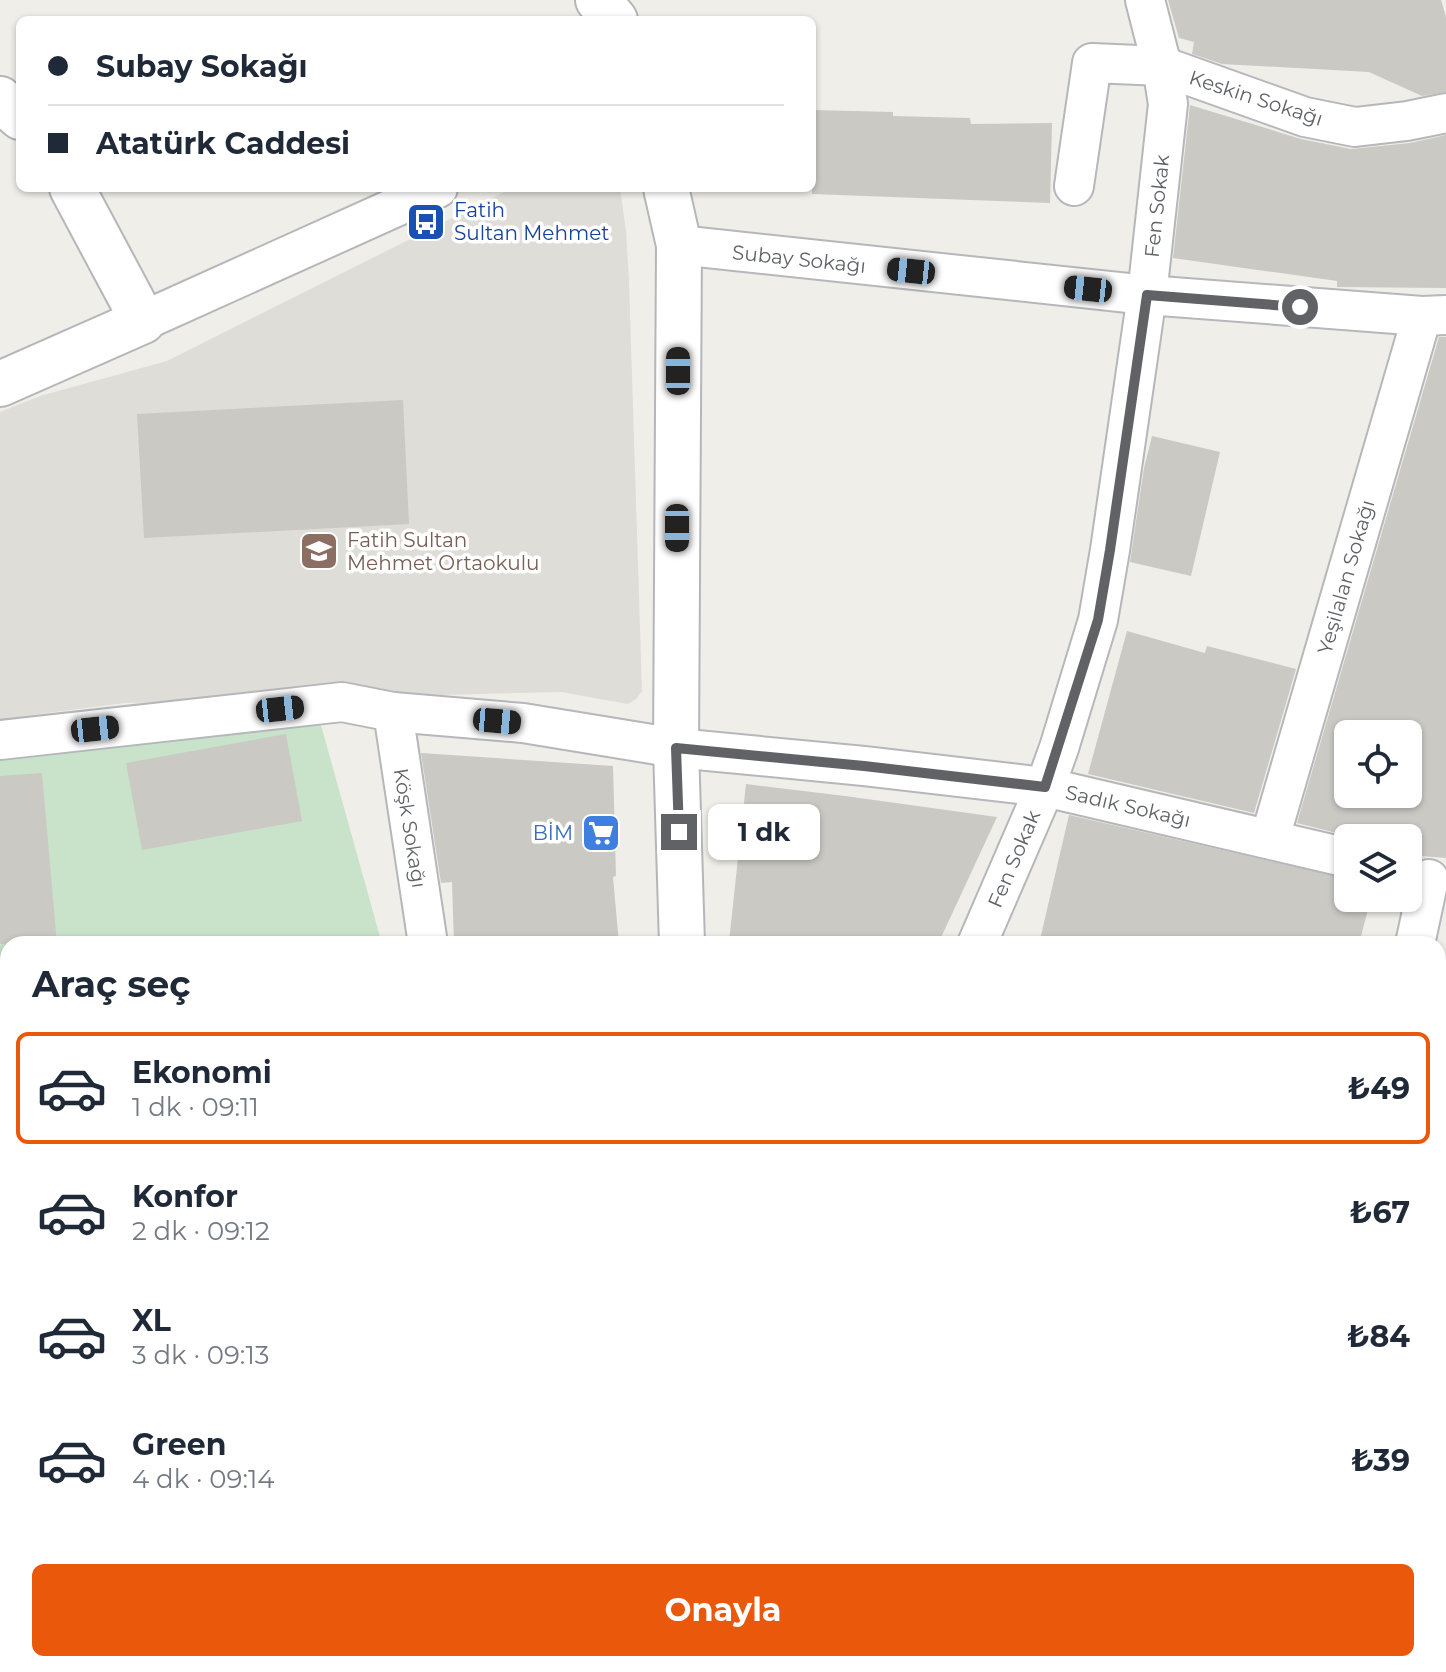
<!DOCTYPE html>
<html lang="tr">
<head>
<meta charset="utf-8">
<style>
	:root { --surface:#fff; --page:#f2f2f3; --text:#1f2937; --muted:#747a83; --line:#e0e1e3; --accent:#ea580c }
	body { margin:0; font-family:Montserrat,sans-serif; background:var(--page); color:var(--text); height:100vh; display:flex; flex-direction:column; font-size:30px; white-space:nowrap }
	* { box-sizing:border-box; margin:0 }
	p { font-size:26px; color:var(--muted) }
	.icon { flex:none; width:44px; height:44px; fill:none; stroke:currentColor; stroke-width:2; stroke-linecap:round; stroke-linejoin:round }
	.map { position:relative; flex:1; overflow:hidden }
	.panel { position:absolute; left:0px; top:936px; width:1446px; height:736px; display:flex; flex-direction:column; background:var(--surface); border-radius:24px 24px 0 0; box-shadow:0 2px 6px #0004 }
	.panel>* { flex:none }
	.guide { position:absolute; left:16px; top:16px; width:800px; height:176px; border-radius:12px; box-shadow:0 2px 6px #0004; display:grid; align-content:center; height:176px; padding:0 32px; background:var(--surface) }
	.controls { position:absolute; left:1334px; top:720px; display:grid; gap:16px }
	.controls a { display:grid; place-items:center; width:88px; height:88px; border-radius:12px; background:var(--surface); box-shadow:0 2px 6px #0004; font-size:40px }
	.end { position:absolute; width:36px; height:36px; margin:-18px; border:10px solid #606266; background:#fff; box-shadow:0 0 0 4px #fff }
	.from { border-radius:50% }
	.bubble { position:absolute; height:56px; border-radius:12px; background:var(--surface); box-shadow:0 2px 6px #0004; font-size:26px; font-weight:700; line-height:56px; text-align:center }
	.car { position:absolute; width:24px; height:48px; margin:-24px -12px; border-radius:10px; box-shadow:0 0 6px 2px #0007; background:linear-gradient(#222 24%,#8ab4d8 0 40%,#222 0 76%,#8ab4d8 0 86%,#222 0) }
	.guide b { display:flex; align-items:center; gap:28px; height:76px; font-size:30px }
	.guide b+b { border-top:2px solid var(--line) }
	.guide i { width:20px; height:20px; background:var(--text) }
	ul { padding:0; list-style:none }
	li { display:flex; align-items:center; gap:24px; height:112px; margin:0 16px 12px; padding:0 16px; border:4px solid transparent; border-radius:12px }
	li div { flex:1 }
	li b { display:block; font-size:30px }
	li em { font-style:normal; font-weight:700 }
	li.active { border-color:var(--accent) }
	li>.icon { width:72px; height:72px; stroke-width:1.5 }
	h2 { padding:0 32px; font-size:36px; line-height:96px }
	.primary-button { display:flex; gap:16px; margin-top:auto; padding:16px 32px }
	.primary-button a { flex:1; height:92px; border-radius:12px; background:var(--accent); color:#fff; font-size:32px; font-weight:700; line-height:92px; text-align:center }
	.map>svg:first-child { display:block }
	.education { fill:#dfddd7 }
	.green { fill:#c8e3ca }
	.building { fill:#cbc9c4; fill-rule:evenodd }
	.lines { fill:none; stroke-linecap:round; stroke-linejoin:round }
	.lane-casing { stroke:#b5b7bb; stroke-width:24 }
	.street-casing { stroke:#b5b7bb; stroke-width:42 }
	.secondary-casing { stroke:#b4b6ba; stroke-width:48 }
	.lane { stroke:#fff; stroke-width:20 }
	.street { stroke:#fff; stroke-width:38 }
	.secondary { stroke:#fff; stroke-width:44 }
	.route { stroke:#606266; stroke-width:10 }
	.labels { text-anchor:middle; stroke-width:7; stroke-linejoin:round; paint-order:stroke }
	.street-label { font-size:20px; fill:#606266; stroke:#fff }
	.transit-label { font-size:20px; fill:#164399; stroke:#fff; text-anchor:start }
	.education-label { font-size:20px; fill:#785e54; stroke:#fff; text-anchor:start }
	.shop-label { font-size:20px; fill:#366cbe; stroke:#fff; text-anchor:end }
</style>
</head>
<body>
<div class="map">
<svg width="1446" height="1672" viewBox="0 0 1446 1672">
	<rect width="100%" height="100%" fill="#efeee8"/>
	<!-- education -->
	<polygon class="education" points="512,188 620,188 626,231 629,281 642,691 636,699 628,704 561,692 125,703 0,719 0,412 40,396 167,361"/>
	<!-- green -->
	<g class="green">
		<polygon points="319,718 382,944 8,944 8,1129 0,1130 0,757"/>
		<polygon points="1446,1315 1446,1411 1438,1408 1438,1322"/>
	</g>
	<!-- building -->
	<g class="building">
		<polygon points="1168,0 1441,0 1446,17 1446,92 1422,96 1369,72 1222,64 1192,54 1194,42 1179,38"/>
		<polygon points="1190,105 1301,139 1351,149 1410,143 1446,135 1446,288 1337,287 1337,281 1173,258"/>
		<polygon points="812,110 893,112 893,116 970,118 971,124 1052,123 1050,203 812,194"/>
		<path d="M1439,337H1446V858L1408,855V838H1356L1297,823ZM1348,734H1408V794H1348Z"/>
		<polygon points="403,400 409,524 144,538 137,414"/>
		<polygon points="1152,436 1220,452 1191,576 1130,562 1144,468"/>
		<polygon points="1127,631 1205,653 1207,646 1296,669 1254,813 1088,774"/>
		<polygon points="286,734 302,821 142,850 126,763"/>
		<polygon points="421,753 613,766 616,876 613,877 619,944 454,944 452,882 441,883"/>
		<polygon points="42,773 57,944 0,944 0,776"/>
		<polygon points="746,784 845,796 997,817 938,944 752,944 729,942"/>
		<polygon points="1069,815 1348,879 1348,898 1371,898 1359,944 1039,944"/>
	</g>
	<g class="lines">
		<!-- lane casing -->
		<g class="lane-casing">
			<g id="lane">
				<polyline points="1438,1440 1446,1444"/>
				<polyline points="1438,1660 1446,1663"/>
				<polyline points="1111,1672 1120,1664"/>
				<polyline points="1306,1672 1311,1664"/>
			</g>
		</g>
		<!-- street casing -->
		<g class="street-casing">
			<g id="street">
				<polyline points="1074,186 1092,63 1162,66 1305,117 1355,127 1407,121 1446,113"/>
				<polyline points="679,245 1147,295 1422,316 1446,315"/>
				<polyline points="143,321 438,188"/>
				<polyline points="393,712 428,944"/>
				<polyline points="0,740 342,702 393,712 523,723 676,748 864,766 1045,787 1348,858"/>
				<polyline points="1270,838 1422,316"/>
				<polyline points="977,944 1045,787 1059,748 1098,620 1110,550 1147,295 1168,104 1162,66 1145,0"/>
				<polyline points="1415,944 1429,879"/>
				<polyline points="0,1166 8,1165"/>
				<polyline points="1438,1290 1446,1282"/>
				<polyline points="0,1410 8,1409"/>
				<polyline points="150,1672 152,1664"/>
				<polyline points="761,1672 769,1664"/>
				<polyline points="1017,1672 1026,1664"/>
			</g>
		</g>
		<!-- secondary casing -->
		<g class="secondary-casing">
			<g id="secondary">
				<polyline points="598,0 615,20"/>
				<polyline points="0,99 20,117"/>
				<polyline points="666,188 679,245 676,748 682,944"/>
				<polyline points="0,384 143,321 72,188"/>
				<polyline points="609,1672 611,1664"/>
			</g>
		</g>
		<!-- lane -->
		<use href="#lane" class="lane"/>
		<!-- street -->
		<use href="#street" class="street"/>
		<!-- secondary -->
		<use href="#secondary" class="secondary"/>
	</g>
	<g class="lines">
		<!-- route -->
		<polyline class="route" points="679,832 676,748 864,766 1045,787 1098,620 1110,550 1147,295 1300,307"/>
	</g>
	<!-- icons -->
	<defs>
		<g id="bus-square" transform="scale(2)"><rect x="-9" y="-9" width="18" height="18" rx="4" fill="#1a4fb4" stroke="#fff"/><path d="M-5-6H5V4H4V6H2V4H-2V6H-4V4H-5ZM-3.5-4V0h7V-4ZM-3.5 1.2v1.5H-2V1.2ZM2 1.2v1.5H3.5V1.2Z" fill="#fff"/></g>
		<g id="school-square" transform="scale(2)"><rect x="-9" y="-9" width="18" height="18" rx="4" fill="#8d6e63" stroke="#fff"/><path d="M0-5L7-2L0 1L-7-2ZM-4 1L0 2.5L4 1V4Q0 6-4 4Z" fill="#fff"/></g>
		<g id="supermarket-square" transform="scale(2)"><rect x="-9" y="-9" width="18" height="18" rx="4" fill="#3f7fe0" stroke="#fff"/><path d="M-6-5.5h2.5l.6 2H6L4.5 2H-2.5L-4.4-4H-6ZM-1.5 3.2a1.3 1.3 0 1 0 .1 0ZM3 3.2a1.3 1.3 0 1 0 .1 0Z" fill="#fff"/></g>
	</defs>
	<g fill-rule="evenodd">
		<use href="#bus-square" x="426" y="222"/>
		<use href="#school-square" x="319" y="551"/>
		<use href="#supermarket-square" x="601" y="833"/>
	</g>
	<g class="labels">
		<!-- street labels -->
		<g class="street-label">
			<text transform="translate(1256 98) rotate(18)" y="7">Keskin Sokağı</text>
			<text transform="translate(1157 206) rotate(-84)" y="7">Fen Sokak</text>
			<text transform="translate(799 259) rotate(6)" y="7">Subay Sokağı</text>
			<text transform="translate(1346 577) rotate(-74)" y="7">Yeşilalan Sokağı</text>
			<text transform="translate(1128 806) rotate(13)" y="7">Sadık Sokağı</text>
			<text transform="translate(410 828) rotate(81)" y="7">Köşk Sokağı</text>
			<text transform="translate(1014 859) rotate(-67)" y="7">Fen Sokak</text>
		</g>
		<!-- transit labels -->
		<g class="transit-label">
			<text x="454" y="217">Fati̇h<tspan x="454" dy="23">Sultan Mehmet</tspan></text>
		</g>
		<!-- education labels -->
		<g class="education-label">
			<text x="347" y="547">Fatih Sultan<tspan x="347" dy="23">Mehmet Ortaokulu</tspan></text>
		</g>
		<!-- shop labels -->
		<g class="shop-label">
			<text x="573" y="840">BİM</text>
		</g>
	</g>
</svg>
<div class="controls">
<a><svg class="icon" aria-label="locate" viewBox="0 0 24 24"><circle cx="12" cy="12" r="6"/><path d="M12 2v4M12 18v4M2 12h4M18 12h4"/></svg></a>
<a><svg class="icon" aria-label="layers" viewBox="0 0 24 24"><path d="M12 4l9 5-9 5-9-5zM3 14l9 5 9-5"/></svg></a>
</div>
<i class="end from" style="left:1300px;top:307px"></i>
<i class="end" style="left:679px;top:832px"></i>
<div class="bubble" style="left:708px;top:804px;width:112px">1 dk</div>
<i class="car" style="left:911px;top:271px;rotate:276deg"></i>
<i class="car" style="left:1088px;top:289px;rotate:276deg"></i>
<i class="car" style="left:678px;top:371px;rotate:0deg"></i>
<i class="car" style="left:677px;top:528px;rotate:180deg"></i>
<i class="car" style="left:280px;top:709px;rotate:84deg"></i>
<i class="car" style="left:497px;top:721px;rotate:95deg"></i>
<i class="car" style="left:95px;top:729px;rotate:84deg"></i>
<div class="guide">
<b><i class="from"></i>Subay Sokağı</b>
<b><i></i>Atatürk Caddesi</b>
</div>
<section class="panel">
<h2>Araç seç</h2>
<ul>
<li class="active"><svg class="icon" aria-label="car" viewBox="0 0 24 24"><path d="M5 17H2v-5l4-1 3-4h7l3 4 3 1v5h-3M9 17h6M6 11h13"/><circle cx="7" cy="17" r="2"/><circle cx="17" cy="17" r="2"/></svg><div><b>Ekonomi</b><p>1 dk · 09:11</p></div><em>₺49</em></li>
<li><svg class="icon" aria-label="car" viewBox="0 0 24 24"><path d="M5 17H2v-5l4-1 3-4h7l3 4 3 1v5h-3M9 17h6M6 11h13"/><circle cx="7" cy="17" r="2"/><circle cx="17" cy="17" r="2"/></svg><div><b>Konfor</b><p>2 dk · 09:12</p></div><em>₺67</em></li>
<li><svg class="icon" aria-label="car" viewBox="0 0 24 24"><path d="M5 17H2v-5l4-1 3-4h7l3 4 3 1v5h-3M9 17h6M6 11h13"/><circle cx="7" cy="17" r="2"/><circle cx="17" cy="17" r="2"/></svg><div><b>XL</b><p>3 dk · 09:13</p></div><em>₺84</em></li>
<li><svg class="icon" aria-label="car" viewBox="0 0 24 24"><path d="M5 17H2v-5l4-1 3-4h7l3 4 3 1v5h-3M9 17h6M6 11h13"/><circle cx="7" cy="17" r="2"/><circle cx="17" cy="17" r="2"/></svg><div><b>Green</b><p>4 dk · 09:14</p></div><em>₺39</em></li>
</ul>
<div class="primary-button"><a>Onayla</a></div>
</section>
</div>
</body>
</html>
